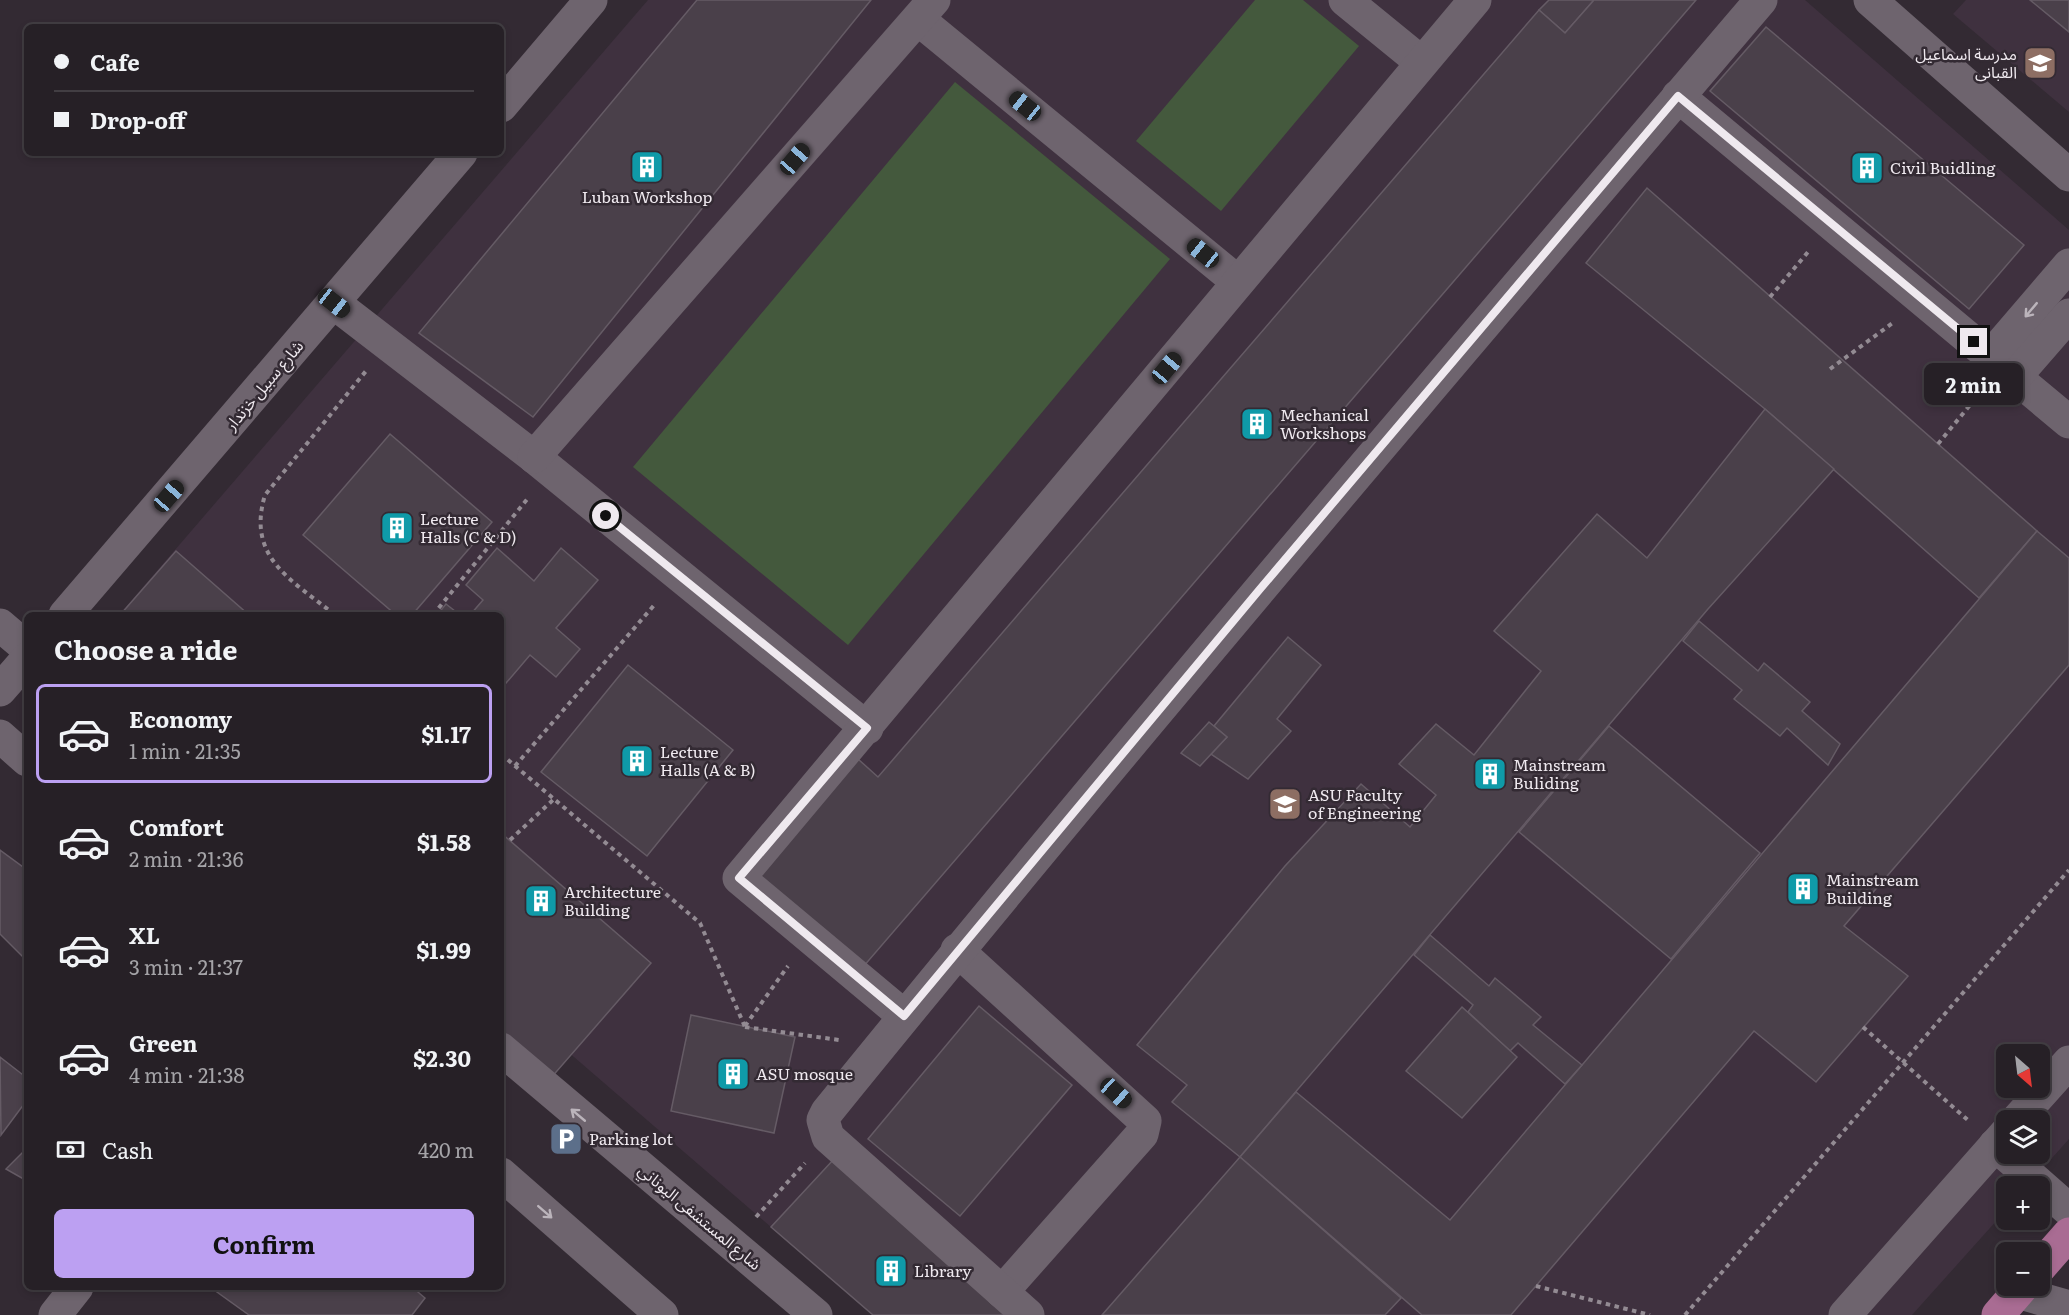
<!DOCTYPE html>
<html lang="en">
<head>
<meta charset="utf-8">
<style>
	:root { --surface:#262026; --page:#322d32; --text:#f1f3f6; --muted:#a4a3a7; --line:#423e43; --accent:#bca0f2 }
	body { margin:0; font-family:Literata,"Noto Sans Arabic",serif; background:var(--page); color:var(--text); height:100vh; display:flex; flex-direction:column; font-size:22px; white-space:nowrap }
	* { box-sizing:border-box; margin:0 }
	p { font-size:20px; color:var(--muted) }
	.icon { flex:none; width:33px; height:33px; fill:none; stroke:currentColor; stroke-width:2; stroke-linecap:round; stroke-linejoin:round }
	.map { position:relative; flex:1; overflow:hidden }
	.sheet { position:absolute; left:24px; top:612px; width:480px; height:678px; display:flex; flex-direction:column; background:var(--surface); border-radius:9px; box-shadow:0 3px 9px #0003,0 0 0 2px var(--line) }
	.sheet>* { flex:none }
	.top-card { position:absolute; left:24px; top:24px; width:480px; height:132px; border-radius:9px; box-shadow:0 3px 9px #0003,0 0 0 2px var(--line); display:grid; align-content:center; height:132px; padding:0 30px; background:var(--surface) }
	.needle { width:39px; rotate:152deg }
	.buttons { position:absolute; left:1996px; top:1044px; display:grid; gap:12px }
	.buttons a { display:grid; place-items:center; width:54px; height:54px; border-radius:9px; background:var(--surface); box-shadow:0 3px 9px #0003,0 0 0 2px var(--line); font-size:30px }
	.end { position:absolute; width:27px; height:27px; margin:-14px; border:8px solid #efe9ef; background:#111; box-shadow:0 0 0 3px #111 }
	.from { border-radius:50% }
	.bubble { position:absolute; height:42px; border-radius:9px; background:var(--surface); box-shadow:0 3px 9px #0003,0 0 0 2px var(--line); font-size:20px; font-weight:700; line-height:42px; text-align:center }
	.car { position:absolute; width:18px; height:36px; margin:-18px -9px; border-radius:8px; box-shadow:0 0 4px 2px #0007; background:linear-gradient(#222 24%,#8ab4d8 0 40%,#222 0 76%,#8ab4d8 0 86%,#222 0) }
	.top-card b { display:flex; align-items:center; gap:21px; height:57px; font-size:22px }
	.top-card b+b { border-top:2px solid var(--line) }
	.top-card i { width:15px; height:15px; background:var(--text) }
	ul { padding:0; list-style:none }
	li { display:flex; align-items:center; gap:18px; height:99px; margin:0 12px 9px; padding:0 18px; border:3px solid transparent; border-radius:9px }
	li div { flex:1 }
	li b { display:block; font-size:22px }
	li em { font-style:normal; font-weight:700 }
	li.current { border-color:var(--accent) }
	li>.icon { width:54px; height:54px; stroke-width:1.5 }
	h2 { padding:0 30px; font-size:27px; line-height:72px }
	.pay { display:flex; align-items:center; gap:15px; height:66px; padding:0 30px; font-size:22px }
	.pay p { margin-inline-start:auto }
	.action { display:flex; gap:12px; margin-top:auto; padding:12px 30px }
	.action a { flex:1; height:69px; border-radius:9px; background:var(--accent); color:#111; font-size:24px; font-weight:700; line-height:69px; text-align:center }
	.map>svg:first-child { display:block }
	.built { fill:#3f313f; fill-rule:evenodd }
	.green { fill:#44593d }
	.building { fill:#4a404a; stroke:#655b65; stroke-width:1.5 }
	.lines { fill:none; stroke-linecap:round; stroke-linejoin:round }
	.path { stroke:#938b93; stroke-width:4; stroke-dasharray:4.5 4.5; stroke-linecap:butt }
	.minor { stroke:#6e646e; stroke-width:33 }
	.major { stroke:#a96c93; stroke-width:33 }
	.oneway { stroke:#bbb4bb }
	.route { stroke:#efe9ef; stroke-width:8 }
	.labels { text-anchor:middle; stroke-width:5; stroke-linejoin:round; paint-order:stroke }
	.poi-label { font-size:16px; fill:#efe9ef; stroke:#332a33; text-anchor:start }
	.street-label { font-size:16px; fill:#efe9ef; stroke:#332a33 }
</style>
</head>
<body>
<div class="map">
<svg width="2069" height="1315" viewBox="0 0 2069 1315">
	<rect width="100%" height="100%" fill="#332a33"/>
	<!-- built -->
	<g class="built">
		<path d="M648,0H1805L2069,230V1139L2027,1186H2007V1209L1912,1315H873L501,994V615H119ZM2007,1054H2040V1088H2007ZM2007,1120H2040V1154H2007Z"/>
		<polygon points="1966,0 2069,0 2069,112 1953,14"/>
	</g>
	<!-- green -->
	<g class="green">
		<polygon points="1255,0 1303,0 1359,46 1221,211 1136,141"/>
		<polygon points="955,82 1170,259 848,645 633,467"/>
	</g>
	<!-- building -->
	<g class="building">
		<polygon points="697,0 871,0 533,417 419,333"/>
		<polygon points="1549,0 1594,0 1565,33 1539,10"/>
		<polygon points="1594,0 1696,0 863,967 757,876 858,759 878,777 1539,10 1565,33"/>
		<polygon points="2030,0 2069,0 2069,32"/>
		<polygon points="1766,27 2024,245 1969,309 1710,91"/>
		<polygon points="1647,188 2037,531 1979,598 1765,409 1586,263"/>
		<polygon points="1765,409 1834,469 1708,609 1240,1157 1172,1102 1187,1085 1137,1045 1285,866 1361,784 1410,827 1436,795 1399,764 1436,724 1474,755 1541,671 1494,631 1597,514 1647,558"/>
		<polygon points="390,434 492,522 412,615 396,615 303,535"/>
		<polygon points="2037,531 2069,558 2069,665 1844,926 1908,976 1816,1082 1754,1031 1511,1315 1422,1315 1240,1157 1296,1092 1450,1220"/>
		<polygon points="497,548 534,581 561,548 598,580 556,628 580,649 556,677 530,655 501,689 501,615 470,615 483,600 466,585"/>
		<polygon points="176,551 249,615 120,615"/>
		<polygon points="446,604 460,615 437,615"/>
		<polygon points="1699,621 1758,671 1764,663 1810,702 1802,711 1840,744 1828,765 1787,728 1780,736 1734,699 1742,690 1683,641"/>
		<polygon points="1288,637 1321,665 1277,719 1291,731 1248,779 1211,754 1227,737 1214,726"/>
		<polygon points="628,665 733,750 647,856 541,772"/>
		<polygon points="1209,722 1227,737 1200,766 1181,753"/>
		<polygon points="1609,726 1760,853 1671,959 1519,832"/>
		<polygon points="501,833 651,963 550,1079 501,1036"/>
		<polygon points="0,850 27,870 27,961 0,934"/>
		<polygon points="1430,935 1489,986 1495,978 1541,1017 1533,1025 1582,1065 1565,1084 1518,1043 1510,1051 1468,1012 1473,1005 1414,955"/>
		<polygon points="979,1006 1072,1085 960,1216 868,1139"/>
		<polygon points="1462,1007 1517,1057 1462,1118 1406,1071"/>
		<polygon points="691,1015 795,1037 774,1133 671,1111"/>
		<polygon points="0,1057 27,1078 27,1100 1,1135"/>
		<polygon points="27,1148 27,1181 6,1169"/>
		<polygon points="1240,1157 1401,1298 1385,1315 1102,1315"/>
		<polygon points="834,1159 1011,1315 873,1315 771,1227"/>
		<polygon points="210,1287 412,1287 425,1298 412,1315 249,1315"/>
	</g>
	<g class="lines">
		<!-- path -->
		<g class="path">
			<polyline points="1770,297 1808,252"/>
			<polyline points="1830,369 1894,322"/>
			<polyline points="1938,444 1979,394"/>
			<path d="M335,615C292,580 246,558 265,495L366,371"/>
			<polyline points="433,615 529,497"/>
			<polyline points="501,754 700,923 745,1027"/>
			<polyline points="515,766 656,603"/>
			<polyline points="510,840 554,799"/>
			<polyline points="745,1026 788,966"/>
			<polyline points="745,1027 839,1040"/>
			<polyline points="1863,1027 1970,1122"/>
			<polyline points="756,1217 805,1163"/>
			<polyline points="1536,1286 1650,1315"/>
			<polyline points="1685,1315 2069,870"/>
		</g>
		<!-- minor -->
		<g class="minor">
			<polyline points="1345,0 1421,62"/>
			<polyline points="1870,0 2069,175"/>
			<polyline points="918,19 1238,282"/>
			<polyline points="1678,96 2069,422"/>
			<polyline points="501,106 591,0"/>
			<polyline points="334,303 534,457 867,728"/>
			<polyline points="1991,356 2069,265"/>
			<polyline points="2015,377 2069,315"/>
			<polyline points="534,457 934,0"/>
			<polyline points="65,615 461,153"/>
			<polyline points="0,625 27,648"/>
			<polyline points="0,690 27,659"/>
			<polyline points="0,736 27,760"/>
			<polyline points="957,950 1145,1121 1142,1134 1002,1292"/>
			<polyline points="904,1016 739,878 1475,0"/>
			<polyline points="501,1049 816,1315"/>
			<polyline points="2017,1120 2069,1062"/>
			<polyline points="1995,1145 2069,1210"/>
			<polyline points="501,1174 662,1315"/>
			<polyline points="2017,1292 2069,1307"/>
			<polyline points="55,1315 77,1287"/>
			<path d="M1028,1315L828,1137L823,1120L827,1112C1132,736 1447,368 1761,0"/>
			<polyline points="1845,1315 2007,1132"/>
		</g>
		<!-- major -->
		<g class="major">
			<polyline points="2040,1267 2069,1234"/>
			<polyline points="1998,1315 2023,1286"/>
		</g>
	</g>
	<!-- one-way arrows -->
	<defs><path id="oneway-shaft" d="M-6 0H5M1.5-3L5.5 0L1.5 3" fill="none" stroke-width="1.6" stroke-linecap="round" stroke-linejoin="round" transform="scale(1.5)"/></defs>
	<g class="oneway">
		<use href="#oneway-shaft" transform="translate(2031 310) rotate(130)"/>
		<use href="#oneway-shaft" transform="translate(578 1115) rotate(-140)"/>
		<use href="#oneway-shaft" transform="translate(545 1212) rotate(41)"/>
	</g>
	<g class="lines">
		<!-- route -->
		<polyline class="route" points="606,516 867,728 739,878 904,1016 1260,589 1678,96 1974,342"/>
	</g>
	<!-- icons -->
	<defs>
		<g id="school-square" transform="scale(1.725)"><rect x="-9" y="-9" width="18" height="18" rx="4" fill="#8d6e63" stroke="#332a33"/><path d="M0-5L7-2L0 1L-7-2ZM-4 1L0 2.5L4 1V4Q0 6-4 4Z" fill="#fff"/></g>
		<g id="building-square" transform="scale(1.725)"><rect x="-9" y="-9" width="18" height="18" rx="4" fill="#0f9aa8" stroke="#332a33"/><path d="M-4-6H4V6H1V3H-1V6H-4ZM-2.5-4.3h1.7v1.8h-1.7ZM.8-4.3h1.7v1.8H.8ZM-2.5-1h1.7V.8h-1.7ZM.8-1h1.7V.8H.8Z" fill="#fff"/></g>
		<g id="university-square" transform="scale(1.725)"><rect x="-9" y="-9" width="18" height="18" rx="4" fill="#8d6e63" stroke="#332a33"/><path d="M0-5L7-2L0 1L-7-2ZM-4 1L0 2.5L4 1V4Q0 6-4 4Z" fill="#fff"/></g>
		<g id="parking-square" transform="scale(1.725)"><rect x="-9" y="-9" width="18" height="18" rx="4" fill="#5c6f8a" stroke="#332a33"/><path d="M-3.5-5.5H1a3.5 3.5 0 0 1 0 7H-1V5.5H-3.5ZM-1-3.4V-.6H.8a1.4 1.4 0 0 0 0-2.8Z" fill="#fff"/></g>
	</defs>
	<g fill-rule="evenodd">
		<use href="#school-square" x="2040" y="63"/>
		<use href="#building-square" x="647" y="167"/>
		<use href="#building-square" x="1867" y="168"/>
		<use href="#building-square" x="1257" y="424"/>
		<use href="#building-square" x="397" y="528"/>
		<use href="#building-square" x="637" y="761"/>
		<use href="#building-square" x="1490" y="774"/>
		<use href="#university-square" x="1285" y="804"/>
		<use href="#building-square" x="1803" y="889"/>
		<use href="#building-square" x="541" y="901"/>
		<use href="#building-square" x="733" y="1074"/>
		<use href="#parking-square" x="566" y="1139"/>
		<use href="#building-square" x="891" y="1271"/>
	</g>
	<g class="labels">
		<!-- poi labels -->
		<g class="poi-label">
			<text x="2017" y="60" text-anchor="end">مدرسة اسماعيل<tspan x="2017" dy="18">القبانى</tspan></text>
			<text x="1890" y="174">Civil Buidling</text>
			<text x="647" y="203" text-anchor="middle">Luban Workshop</text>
			<text x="1280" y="421">Mechanical<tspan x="1280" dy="18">Workshops</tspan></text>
			<text x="420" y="525">Lecture<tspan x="420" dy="18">Halls (C &amp; D)</tspan></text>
			<text x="660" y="758">Lecture<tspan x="660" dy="18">Halls (A &amp; B)</tspan></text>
			<text x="1513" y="771">Mainstream<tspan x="1513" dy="18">Buliding</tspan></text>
			<text x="1308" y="801">ASU Faculty<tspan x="1308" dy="18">of Engineering</tspan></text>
			<text x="1826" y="886">Mainstream<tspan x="1826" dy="18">Building</tspan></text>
			<text x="564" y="898">Architecture<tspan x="564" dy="18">Building</tspan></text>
			<text x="756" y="1080">ASU mosque</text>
			<text x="589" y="1145">Parking lot</text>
			<text x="914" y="1277">Library</text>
		</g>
		<!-- street labels -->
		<g class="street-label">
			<text transform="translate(264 385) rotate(-50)" y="6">شارع سبيل خزندار</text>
			<text transform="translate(700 1217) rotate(40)" y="6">شارع المستشفى اليوناني</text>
		</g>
	</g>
</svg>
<div class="buttons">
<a><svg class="needle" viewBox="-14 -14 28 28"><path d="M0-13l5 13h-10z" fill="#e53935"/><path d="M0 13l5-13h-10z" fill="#a4a3a7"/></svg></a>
<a><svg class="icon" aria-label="layers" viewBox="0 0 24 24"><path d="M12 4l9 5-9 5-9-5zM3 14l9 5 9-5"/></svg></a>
<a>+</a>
<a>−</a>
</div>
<i class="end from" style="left:606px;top:516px"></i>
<i class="end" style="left:1974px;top:342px"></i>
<div class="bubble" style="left:1924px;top:363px;width:99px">2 min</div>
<i class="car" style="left:1025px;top:106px;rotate:309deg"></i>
<i class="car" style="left:795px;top:159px;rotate:41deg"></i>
<i class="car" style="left:1203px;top:253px;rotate:309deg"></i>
<i class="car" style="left:334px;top:303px;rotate:128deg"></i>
<i class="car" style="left:1167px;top:368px;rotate:40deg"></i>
<i class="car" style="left:169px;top:496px;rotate:41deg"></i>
<i class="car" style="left:1116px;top:1093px;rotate:132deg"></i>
<div class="top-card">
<b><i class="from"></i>Cafe</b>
<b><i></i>Drop-off</b>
</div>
<section class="sheet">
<h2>Choose a ride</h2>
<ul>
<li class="current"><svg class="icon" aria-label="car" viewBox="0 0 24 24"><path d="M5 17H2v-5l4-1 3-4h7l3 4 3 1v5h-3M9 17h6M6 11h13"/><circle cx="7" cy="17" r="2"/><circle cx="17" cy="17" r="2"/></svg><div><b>Economy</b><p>1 min · 21:35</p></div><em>$1.17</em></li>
<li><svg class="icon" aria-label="car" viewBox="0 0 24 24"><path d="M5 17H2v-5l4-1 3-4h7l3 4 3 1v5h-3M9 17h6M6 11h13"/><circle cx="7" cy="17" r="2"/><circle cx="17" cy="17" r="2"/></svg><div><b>Comfort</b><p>2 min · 21:36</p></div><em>$1.58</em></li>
<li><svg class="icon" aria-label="car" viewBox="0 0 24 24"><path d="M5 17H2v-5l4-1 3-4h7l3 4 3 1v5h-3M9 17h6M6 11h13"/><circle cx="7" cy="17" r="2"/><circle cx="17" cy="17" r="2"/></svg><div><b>XL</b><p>3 min · 21:37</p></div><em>$1.99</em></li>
<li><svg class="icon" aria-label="car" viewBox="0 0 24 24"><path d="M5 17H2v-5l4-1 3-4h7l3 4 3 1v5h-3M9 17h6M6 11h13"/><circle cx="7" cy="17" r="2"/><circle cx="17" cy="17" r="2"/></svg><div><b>Green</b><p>4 min · 21:38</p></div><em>$2.30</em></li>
</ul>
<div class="pay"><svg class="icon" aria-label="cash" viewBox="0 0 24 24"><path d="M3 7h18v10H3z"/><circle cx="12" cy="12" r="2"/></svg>Cash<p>420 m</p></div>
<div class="action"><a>Confirm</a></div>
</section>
</div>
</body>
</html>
